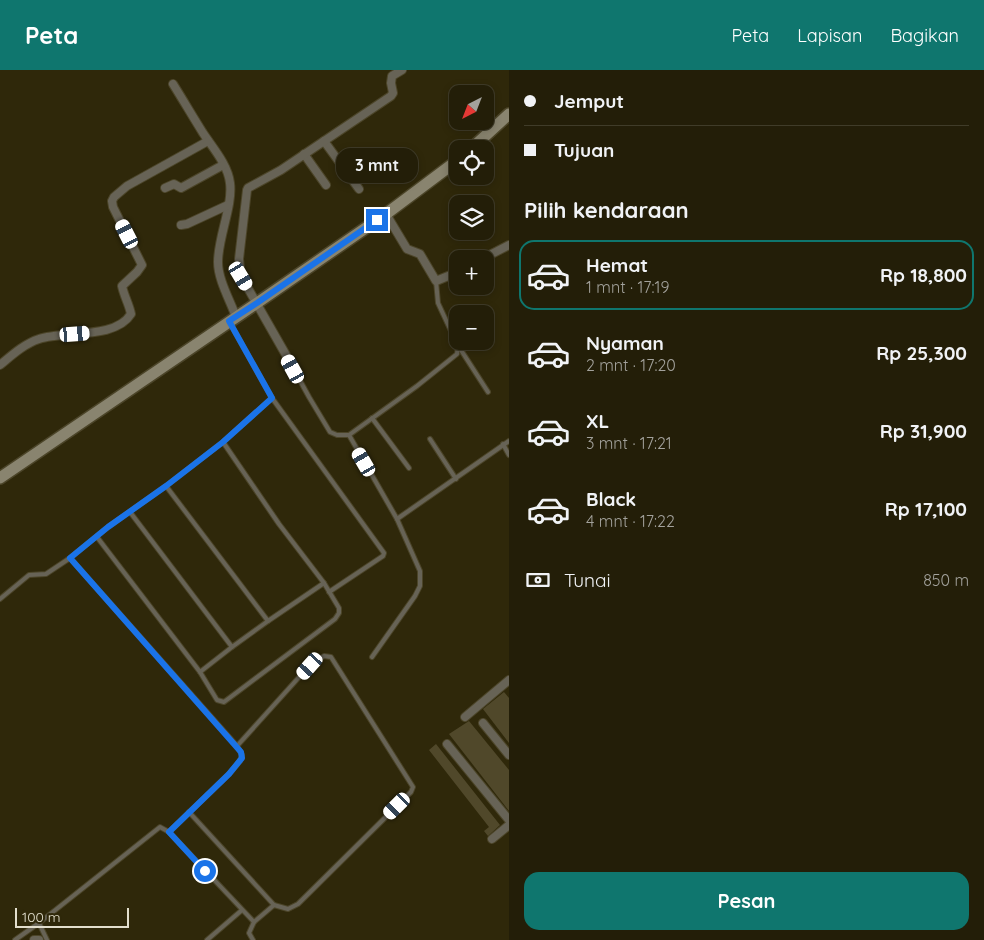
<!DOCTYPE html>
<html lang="id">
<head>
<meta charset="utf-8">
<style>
	:root { --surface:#231e08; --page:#2b2712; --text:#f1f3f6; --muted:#a3a29c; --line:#403c29; --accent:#0f766e }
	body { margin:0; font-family:Quicksand,sans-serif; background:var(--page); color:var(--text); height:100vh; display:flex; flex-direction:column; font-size:19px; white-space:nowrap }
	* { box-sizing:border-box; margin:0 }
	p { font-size:16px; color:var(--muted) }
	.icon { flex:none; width:28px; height:28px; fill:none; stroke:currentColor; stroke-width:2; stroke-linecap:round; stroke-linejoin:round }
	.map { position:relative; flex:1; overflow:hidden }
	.panel { display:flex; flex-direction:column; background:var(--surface); width:475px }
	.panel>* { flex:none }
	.banner { display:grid; align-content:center; height:110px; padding:0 15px; background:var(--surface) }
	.needle { width:32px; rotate:222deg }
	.tools { position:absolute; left:449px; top:15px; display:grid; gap:10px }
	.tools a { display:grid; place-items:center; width:45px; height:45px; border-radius:10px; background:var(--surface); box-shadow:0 2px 8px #0003,0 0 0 1px var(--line); font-size:25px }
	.scale { position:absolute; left:15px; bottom:12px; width:114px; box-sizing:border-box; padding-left:5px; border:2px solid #e2decd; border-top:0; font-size:14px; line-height:18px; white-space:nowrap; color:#e2decd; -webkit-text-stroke:4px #2f280a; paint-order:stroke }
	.end { position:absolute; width:22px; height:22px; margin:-11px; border:6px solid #1a73e8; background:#fff; box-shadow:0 0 0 2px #fff }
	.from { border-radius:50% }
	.bubble { position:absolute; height:35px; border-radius:15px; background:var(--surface); box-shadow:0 2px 8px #0003,0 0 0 1px var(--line); font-size:16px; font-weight:700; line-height:35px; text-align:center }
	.car { position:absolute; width:15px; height:30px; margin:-15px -8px; border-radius:6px; box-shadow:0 0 4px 1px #0007; background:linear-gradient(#fff 24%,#345 0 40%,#fff 0 76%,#345 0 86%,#fff 0) }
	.banner b { display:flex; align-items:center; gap:18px; height:48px; font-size:19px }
	.banner b+b { border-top:1px solid var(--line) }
	.banner i { width:12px; height:12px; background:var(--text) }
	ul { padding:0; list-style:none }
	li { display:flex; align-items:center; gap:15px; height:70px; margin:0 10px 8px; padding:0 5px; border:2px solid transparent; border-radius:15px }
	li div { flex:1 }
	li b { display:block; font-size:19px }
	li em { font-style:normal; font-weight:700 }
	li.on { border-color:var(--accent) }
	li>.icon { width:45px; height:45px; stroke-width:1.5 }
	h2 { padding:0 15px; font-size:22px; line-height:60px }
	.pay { display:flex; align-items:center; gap:12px; height:55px; padding:0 15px; font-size:19px }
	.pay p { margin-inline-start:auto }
	.button { display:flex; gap:10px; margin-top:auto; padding:10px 15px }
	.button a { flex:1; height:58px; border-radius:15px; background:var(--accent); color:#fff; font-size:20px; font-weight:700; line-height:58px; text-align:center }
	header { display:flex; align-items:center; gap:30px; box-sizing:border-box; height:70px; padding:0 25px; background:var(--accent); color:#fff }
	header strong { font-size:24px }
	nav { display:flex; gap:28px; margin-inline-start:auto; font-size:18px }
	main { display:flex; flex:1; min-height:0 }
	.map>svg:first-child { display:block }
	.building { fill:#50482a }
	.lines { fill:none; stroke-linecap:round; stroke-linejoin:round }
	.lane-casing { stroke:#4c4529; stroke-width:6 }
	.street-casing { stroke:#4c4529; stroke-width:10 }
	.secondary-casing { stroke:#4c4529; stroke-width:14 }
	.lane { stroke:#676356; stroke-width:4 }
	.street { stroke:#676356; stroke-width:8 }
	.secondary { stroke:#89846f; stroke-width:11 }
	.route { stroke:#1a73e8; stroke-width:6 }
</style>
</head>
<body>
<header>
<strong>Peta</strong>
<nav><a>Peta</a><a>Lapisan</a><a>Bagikan</a></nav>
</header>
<main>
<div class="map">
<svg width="509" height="870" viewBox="0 0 509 870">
	<rect width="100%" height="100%" fill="#2f280a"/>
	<!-- building -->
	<g class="building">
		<polygon points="504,622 509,628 509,673 483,639"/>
		<polygon points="469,651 509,700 509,741 449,664"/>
		<polygon points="436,674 500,755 488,766 484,761 489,757 429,680"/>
	</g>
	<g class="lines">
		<!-- lane casing -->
		<g class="lane-casing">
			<g id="lane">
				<polyline points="230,253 272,328 384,483 383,486 329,522"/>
				<polyline points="459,277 488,322"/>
				<polyline points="286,285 309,327 330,362 337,365 349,365 417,316 457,284 458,276 438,233 436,211"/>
				<polyline points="372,348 409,398"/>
				<polyline points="349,365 397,449 420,501 420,516 415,526 372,587"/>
				<polyline points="430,369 456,409"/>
				<polyline points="503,374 509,385"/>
				<polyline points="166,416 268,551 324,513"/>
				<polyline points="130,442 232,577 268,551"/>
				<polyline points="397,449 509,371"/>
				<polyline points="97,467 200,602 232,577"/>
				<polyline points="70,488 237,676"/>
				<polyline points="0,529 29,505 46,504 70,488 108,457 166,416 223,372 272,328"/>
				<polyline points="200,602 217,630 224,632 335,549 339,543 339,538 324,513 279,454 223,372"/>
				<polyline points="169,762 229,704 240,691 242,685 237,676 310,595 324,586 331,587 413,717 411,722 298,834 288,839 274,835 189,742"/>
				<polyline points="39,853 47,870"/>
				<polyline points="15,870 39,853 160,757 169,762 254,852"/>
				<polyline points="207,870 242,840"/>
				<polyline points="253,870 249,863 254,852 274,835"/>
			</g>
		</g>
		<!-- street casing -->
		<g class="street-casing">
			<g id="street">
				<path d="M173,14C183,30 193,47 203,63C213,78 228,95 230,113C233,136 218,167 218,192C218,210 230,230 236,247"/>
				<polyline points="324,71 359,119"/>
				<polyline points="304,84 326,115"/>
				<polyline points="165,118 174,114 181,118 223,95"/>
				<polyline points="386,144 407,179 420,184 436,211 458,202"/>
				<polyline points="181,155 187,154 228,135"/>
				<polyline points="482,189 509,175"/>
				<polyline points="286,285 241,206 239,189 247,120 248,118 281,100 391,26 393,23 391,13 392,6 402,0"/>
				<path d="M0,295C12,285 24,274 39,269C63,260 115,270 131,244C129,234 124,226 122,216L137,202L142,195L113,137L112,131L114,127L127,116L208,71"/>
				<polyline points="465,647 509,610"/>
				<polyline points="483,653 509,685"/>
				<polyline points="447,674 509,750"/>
				<polyline points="492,769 509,755"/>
				<polyline points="34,870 39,870"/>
			</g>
		</g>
		<!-- secondary casing -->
		<g class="secondary-casing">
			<g id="secondary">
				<polyline points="471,79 509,44"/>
				<polyline points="0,408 257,233 386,144 458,90"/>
			</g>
		</g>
		<!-- lane -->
		<use href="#lane" class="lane"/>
		<!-- street -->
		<use href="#street" class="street"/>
		<!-- secondary -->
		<use href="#secondary" class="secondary"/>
	</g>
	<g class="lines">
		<!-- route -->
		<polyline class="route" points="205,801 169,762 229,704 242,688 241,682 70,488 108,457 166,416 223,372 272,328 229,251 257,233 377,150"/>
	</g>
</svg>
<div class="tools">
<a><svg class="needle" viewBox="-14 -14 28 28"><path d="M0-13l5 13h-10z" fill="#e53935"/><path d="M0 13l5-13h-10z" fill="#a3a29c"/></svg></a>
<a><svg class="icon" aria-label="locate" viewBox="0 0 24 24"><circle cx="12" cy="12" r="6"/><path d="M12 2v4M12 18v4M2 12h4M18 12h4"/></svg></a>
<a><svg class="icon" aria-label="layers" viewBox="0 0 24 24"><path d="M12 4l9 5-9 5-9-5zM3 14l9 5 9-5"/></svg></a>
<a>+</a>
<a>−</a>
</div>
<div class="scale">100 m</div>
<i class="end from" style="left:205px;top:801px"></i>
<i class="end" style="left:377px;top:150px"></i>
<div class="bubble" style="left:336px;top:78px;width:82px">3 mnt</div>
<i class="car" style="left:127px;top:164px;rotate:333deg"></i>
<i class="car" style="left:241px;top:206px;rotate:149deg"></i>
<i class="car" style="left:75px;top:264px;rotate:86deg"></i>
<i class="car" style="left:293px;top:299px;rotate:331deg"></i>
<i class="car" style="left:364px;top:392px;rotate:330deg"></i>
<i class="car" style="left:310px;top:596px;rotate:222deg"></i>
<i class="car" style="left:397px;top:736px;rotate:225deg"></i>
</div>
<section class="panel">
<div class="banner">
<b><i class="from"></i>Jemput</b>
<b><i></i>Tujuan</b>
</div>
<h2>Pilih kendaraan</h2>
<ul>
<li class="on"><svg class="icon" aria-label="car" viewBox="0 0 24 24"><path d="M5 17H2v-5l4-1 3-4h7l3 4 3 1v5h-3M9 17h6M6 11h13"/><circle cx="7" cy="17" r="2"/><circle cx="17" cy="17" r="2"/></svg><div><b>Hemat</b><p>1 mnt · 17:19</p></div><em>Rp 18,800</em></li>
<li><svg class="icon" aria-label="car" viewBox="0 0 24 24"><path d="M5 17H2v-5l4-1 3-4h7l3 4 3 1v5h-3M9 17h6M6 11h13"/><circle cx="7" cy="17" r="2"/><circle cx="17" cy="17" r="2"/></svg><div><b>Nyaman</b><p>2 mnt · 17:20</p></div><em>Rp 25,300</em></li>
<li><svg class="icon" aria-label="car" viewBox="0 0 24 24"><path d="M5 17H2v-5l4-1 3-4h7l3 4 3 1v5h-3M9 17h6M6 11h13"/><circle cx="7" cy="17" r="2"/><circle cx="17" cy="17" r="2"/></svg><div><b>XL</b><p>3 mnt · 17:21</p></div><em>Rp 31,900</em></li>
<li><svg class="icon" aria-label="car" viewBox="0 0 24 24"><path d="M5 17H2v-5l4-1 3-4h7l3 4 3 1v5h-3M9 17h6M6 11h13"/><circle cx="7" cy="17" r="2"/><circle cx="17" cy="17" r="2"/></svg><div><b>Black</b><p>4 mnt · 17:22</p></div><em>Rp 17,100</em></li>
</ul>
<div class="pay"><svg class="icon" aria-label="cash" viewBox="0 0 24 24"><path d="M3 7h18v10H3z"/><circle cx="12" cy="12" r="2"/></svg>Tunai<p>850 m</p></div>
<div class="button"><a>Pesan</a></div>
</section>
</main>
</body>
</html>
